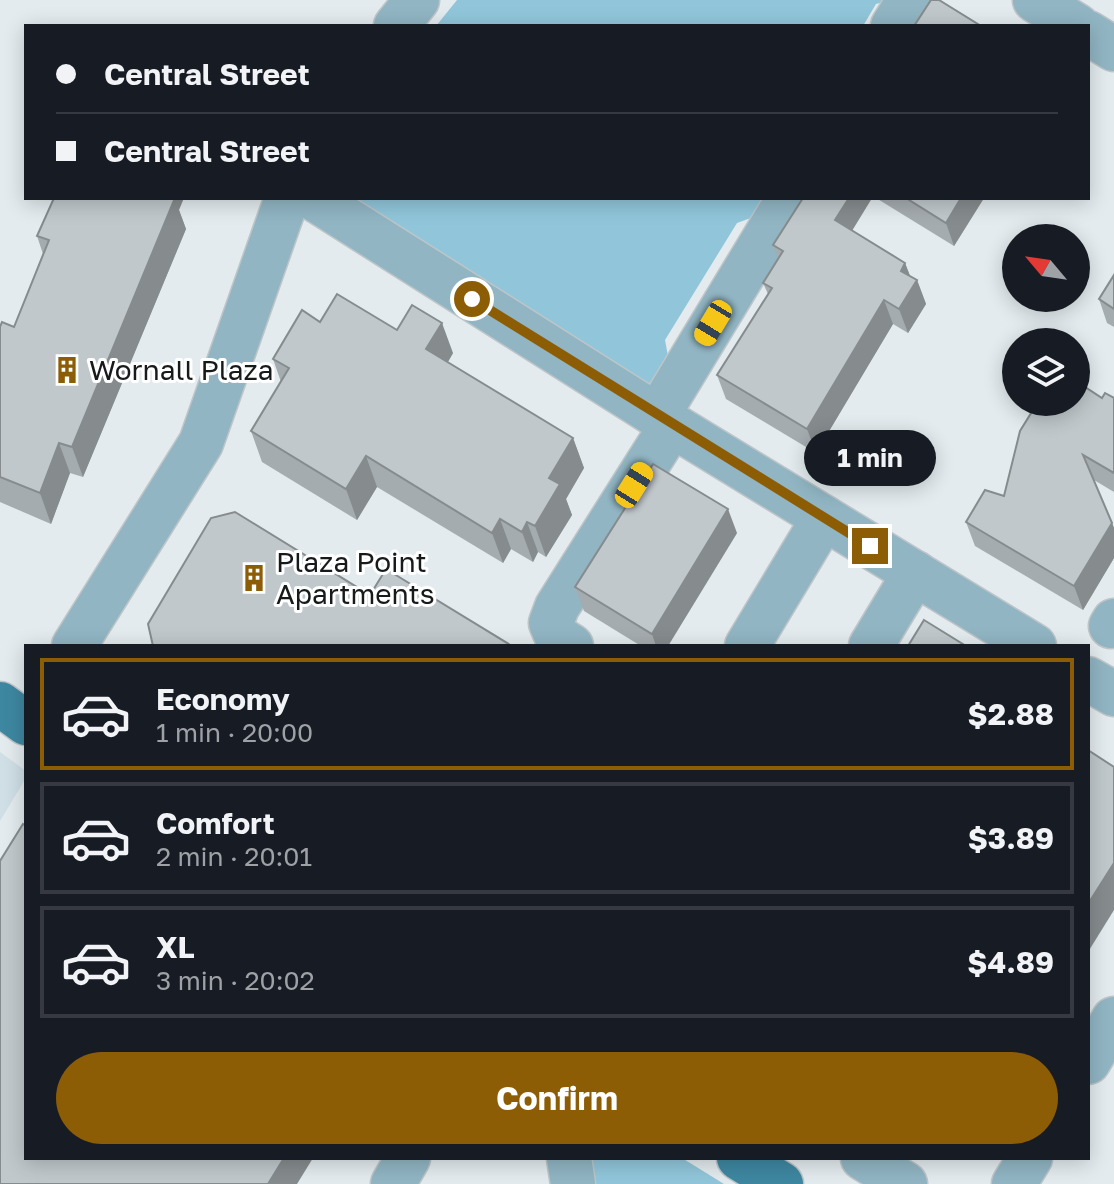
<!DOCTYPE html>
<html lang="en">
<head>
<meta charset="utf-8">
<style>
	:root { --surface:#171b24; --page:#242831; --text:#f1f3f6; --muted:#9ea1a6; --line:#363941; --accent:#8d5d06 }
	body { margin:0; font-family:"Golos Text",sans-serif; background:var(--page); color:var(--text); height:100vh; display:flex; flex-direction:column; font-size:30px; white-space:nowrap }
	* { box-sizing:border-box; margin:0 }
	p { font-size:26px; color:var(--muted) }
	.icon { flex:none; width:44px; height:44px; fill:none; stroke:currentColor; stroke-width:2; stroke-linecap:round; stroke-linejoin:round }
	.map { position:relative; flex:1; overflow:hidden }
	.panel { position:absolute; left:24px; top:644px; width:1066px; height:516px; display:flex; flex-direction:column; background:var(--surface); border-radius:0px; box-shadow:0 4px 20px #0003 }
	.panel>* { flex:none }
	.hud { position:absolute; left:24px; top:24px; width:1066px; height:176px; border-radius:0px; box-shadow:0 4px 20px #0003; display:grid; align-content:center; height:176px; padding:0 32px; background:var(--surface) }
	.needle { width:52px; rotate:299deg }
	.buttons { position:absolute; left:1002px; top:224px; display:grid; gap:16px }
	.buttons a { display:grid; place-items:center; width:88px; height:88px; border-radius:50%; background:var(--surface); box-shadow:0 4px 20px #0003; font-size:40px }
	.end { position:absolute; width:36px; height:36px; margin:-18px; border:10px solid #8d5d06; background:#fff; box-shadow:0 0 0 4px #fff }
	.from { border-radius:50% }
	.bubble { position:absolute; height:56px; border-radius:28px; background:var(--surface); box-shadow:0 4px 20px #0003; font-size:26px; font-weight:700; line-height:56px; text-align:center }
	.car { position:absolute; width:24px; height:48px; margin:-24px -12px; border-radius:10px; box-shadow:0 0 6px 2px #0007; background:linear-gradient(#f5c518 24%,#345 0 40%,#f5c518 0 76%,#345 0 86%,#f5c518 0) }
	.hud b { display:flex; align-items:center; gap:28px; height:76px; font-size:30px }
	.hud b+b { border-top:2px solid var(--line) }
	.hud i { width:20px; height:20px; background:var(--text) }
	ul { padding:14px 0 0; list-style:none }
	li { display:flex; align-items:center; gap:24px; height:112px; margin:0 16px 12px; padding:0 16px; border:4px solid var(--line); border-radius:0px }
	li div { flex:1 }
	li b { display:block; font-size:30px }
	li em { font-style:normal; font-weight:700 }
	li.selected { border-color:var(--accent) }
	li>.icon { width:72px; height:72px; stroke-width:1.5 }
	.cta { display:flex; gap:16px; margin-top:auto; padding:16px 32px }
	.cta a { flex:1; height:92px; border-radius:48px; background:var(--accent); color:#fff; font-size:32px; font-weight:700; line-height:92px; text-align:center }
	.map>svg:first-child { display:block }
	.built { fill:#cfdfe5 }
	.green { fill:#91c6da }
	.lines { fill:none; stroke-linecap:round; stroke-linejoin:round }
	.minor-casing { stroke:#bec5c8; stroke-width:47 }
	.major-casing { stroke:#bec5c8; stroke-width:47 }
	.minor { stroke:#91b5c3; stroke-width:44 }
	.major { stroke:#3e87a1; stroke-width:44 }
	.wall { fill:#a5acaf }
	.shaded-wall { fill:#868c8e }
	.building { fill:#c0c8cb; stroke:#868c8e; stroke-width:2 }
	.route { stroke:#8d5d06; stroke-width:10 }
	.labels { text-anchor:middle; stroke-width:6; stroke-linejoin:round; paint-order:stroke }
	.poi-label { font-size:28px; fill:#171a1b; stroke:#fff; text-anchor:start }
</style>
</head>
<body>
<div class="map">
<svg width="1114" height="1184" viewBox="0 0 1114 1184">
	<rect width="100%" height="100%" fill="#e3ebee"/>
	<!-- built -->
	<polygon class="built" points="0,752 26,771 26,778 0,821"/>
	<!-- green -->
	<g class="green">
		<polygon points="457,0 892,0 876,4 863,26 436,26"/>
		<polygon points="344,198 769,198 756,216 737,223 665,340 668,356 652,382 646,384"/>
		<polygon points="580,1158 682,1158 724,1184 584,1184"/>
	</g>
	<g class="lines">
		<!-- minor casing -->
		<g class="minor-casing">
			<g id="minor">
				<polyline points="1035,0 1077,26"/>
				<polyline points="396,26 417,0"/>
				<polyline points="893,26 909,0"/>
				<polyline points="1088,33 1114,49"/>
				<polyline points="313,198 672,425 1034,646"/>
				<polyline points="657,416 789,198"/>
				<polyline points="1111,626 1114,621"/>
				<polyline points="74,646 201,443 287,198"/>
				<polyline points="571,646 557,637 551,623 557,607 672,425"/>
				<polyline points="747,646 824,518"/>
				<polyline points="871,646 915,573"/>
				<polyline points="1088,679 1114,694"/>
				<polyline points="1088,1062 1114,1019"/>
				<polyline points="569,1158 573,1184"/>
				<polyline points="863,1158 905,1184"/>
				<polyline points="393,1184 408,1158"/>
				<polyline points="1014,1184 1030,1158"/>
			</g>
		</g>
		<!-- major casing -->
		<g class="major-casing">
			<g id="major">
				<polyline points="0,704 26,723"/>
				<polyline points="739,1158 781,1184"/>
			</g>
		</g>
		<!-- minor -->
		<use href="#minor" class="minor"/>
		<!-- major -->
		<use href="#major" class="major"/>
	</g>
	<!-- wall -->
	<g class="wall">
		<polygon points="872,198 852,230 905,263 910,276 917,280 926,304 908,333 893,324 816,453 726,399 717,375 768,294 763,283 778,258 773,245"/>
		<polygon points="876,198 984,198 954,246"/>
		<polygon points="179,210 186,229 83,477 70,473 51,524 0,502 0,327 14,327 43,254 37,236"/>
		<polygon points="1114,275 1114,327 1107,323 1099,299"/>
		<polygon points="320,322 397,330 453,353 448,362 573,438 584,468 566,499 572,515 546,557 538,552 533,562 511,549 503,563 377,487 357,520 262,462 251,431 281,382 273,359"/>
		<polygon points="1102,398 1114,398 1114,492 1094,480 1114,528 1114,558 1083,610 975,546 966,522 1004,496"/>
		<polygon points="737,533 668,646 641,646 584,611 575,587"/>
	</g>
	<!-- shaded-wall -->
	<g class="shaded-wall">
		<polygon points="163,198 184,198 179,210 186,229 83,477 72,447"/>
		<polygon points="849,198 872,198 844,244 835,220"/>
		<polygon points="961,198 984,198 954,246 946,223"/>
		<polygon points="905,263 914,286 917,280 926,304 908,333 899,309 901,271"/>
		<polygon points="884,300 893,324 816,453 807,429"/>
		<polygon points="442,323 453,353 438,379 426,349"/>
		<polygon points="573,438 584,468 566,499 572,515 546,557 535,526 549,478"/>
		<polygon points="59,443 70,473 51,524 40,493"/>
		<polygon points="366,456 377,487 357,520 346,489"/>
		<polygon points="728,509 737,533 668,646 656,646 652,634"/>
		<polygon points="500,519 511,549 503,563 492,533"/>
		<polygon points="527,522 538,552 533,562 522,532"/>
		<polygon points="1112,523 1114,528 1114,558 1083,610 1074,586"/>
		<polygon points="1114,863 1114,910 1088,952 1088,904"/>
		<polygon points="284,1158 313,1158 297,1184 268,1184"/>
	</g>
	<!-- building -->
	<g class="building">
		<polygon points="931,0 939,0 981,26 914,26"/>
		<polygon points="54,198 175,198 72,447 59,443 40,493 0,477 0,327 2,322 14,327 49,240 37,236"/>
		<polygon points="803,198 849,198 835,220 905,263 901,271 917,280 899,309 884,300 807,429 717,375 772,288 763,283 783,251 773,245"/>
		<polygon points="906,198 961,198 946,223"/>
		<polygon points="1114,275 1114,309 1099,299"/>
		<polygon points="337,294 397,330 412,305 442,323 426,349 573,438 549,478 560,484 535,526 527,522 522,532 500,519 492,533 366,456 346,489 251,431 289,368 273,359 302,310 320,322"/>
		<polygon points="1076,381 1102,398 1105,393 1114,398 1114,473 1083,455 1112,523 1074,586 966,522 985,490 1004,496 1020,431 1038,402 1076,402"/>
		<polygon points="653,464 728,509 652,634 575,587"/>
		<polygon points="235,512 370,595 386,569 512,646 153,646 148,624 211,518"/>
		<polygon points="924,620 966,646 908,646"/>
		<polygon points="1088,750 1114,767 1114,863 1088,904"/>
		<polygon points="23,824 26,826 26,1158 284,1158 268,1184 0,1184 0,861"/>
	</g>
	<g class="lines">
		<!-- route -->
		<polyline class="route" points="472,299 870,546"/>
	</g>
	<!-- icons -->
	<defs>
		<g id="building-bare" transform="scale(2.16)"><path d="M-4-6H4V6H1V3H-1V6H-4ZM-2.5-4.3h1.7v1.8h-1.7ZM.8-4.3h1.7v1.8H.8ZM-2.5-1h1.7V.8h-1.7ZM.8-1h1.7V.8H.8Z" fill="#8d5d06" stroke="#fff" stroke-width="2.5" paint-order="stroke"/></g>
	</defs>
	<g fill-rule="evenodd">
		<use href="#building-bare" x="67" y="370"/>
		<use href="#building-bare" x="254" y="578"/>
	</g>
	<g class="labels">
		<!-- poi labels -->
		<g class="poi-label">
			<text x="89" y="380">Wornall Plaza</text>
			<text x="276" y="572">Plaza Point<tspan x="276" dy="32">Apartments</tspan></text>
		</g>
	</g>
</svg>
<div class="buttons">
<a><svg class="needle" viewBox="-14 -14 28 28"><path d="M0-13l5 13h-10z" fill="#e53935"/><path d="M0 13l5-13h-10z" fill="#9ea1a6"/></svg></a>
<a><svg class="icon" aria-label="layers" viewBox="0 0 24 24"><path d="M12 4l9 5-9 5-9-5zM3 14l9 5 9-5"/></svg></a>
</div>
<i class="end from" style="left:472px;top:299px"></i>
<i class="end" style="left:870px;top:546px"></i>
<div class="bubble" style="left:804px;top:430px;width:132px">1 min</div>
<i class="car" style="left:713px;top:323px;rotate:211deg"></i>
<i class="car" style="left:634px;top:485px;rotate:32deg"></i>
<div class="hud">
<b><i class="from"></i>Central Street</b>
<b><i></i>Central Street</b>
</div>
<section class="panel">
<ul>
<li class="selected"><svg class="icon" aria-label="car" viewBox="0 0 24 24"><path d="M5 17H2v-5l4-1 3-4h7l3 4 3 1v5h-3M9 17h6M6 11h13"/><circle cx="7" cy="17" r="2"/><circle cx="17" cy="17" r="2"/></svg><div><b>Economy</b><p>1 min · 20:00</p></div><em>$2.88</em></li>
<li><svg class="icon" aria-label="car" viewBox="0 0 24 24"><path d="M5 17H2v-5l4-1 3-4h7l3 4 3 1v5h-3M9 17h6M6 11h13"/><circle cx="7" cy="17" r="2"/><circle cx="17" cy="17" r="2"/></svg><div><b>Comfort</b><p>2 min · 20:01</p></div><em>$3.89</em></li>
<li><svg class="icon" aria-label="car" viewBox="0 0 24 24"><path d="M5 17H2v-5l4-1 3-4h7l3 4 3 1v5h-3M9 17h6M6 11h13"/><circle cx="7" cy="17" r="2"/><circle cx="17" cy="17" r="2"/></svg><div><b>XL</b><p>3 min · 20:02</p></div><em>$4.89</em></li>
</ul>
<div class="cta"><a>Confirm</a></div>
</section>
</div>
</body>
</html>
